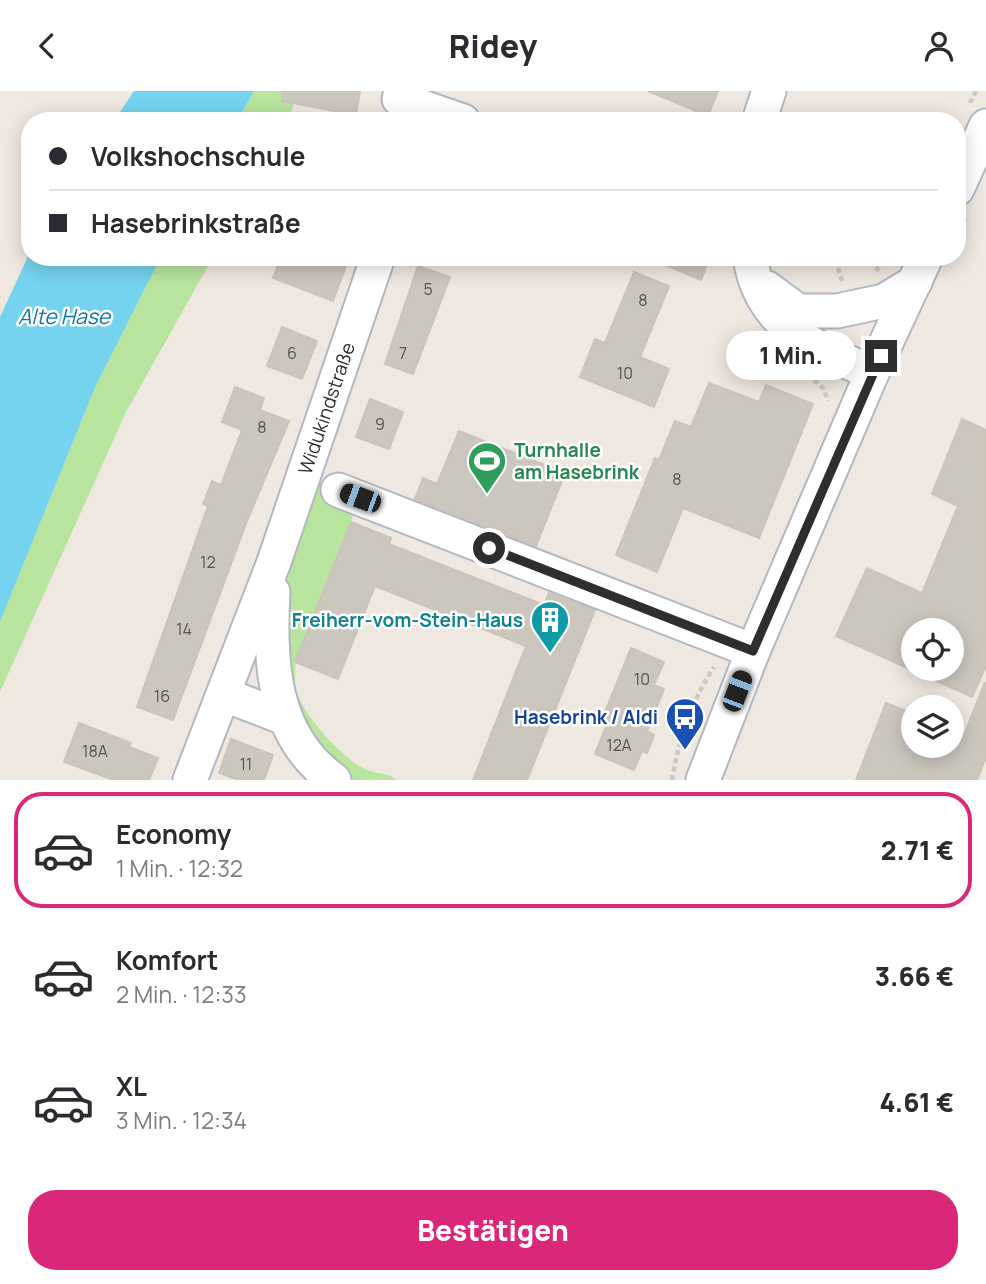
<!DOCTYPE html>
<html lang="de">
<head>
<meta charset="utf-8">
<style>
	:root { --surface:#fff; --page:#f7f7f7; --text:#2b2b33; --muted:#7c7c81; --line:#e1e1e2; --accent:#db2777 }
	body { margin:0; font-family:Manrope,sans-serif; background:var(--page); color:var(--text); height:100vh; display:flex; flex-direction:column; font-size:26px; white-space:nowrap }
	* { box-sizing:border-box; margin:0 }
	p { font-size:23px; color:var(--muted) }
	.icon { flex:none; width:38px; height:38px; fill:none; stroke:currentColor; stroke-width:2; stroke-linecap:round; stroke-linejoin:round }
	.map { position:relative; height:689px; overflow:hidden }
	.details { display:flex; flex-direction:column; background:var(--surface); flex:1 }
	.details>* { flex:none }
	.guide { position:absolute; left:21px; top:21px; width:945px; height:154px; border-radius:28px; box-shadow:0 4px 18px #0003; display:grid; align-content:center; height:154px; padding:0 28px; background:var(--surface) }
	.buttons { position:absolute; left:901px; top:527px; display:grid; gap:14px }
	.buttons a { display:grid; place-items:center; width:63px; height:63px; border-radius:50%; background:var(--surface); box-shadow:0 4px 18px #0003; font-size:35px }
	.end { position:absolute; width:32px; height:32px; margin:-16px; border:9px solid #2e2e2e; background:#fff; box-shadow:0 0 0 4px #fff }
	.from { border-radius:50% }
	.bubble { position:absolute; height:49px; border-radius:24px; background:var(--surface); box-shadow:0 4px 18px #0003; font-size:23px; font-weight:800; line-height:49px; text-align:center }
	.car { position:absolute; width:21px; height:42px; margin:-21px -10px; border-radius:9px; box-shadow:0 0 5px 2px #0007; background:linear-gradient(#222 24%,#8ab4d8 0 40%,#222 0 76%,#8ab4d8 0 86%,#222 0) }
	.guide b { display:flex; align-items:center; gap:24px; height:66px; font-size:26px }
	.guide b+b { border-top:2px solid var(--line) }
	.guide i { width:18px; height:18px; background:var(--text) }
	ul { padding:12px 0 0; list-style:none }
	li { display:flex; align-items:center; gap:21px; height:116px; margin:0 14px 10px; padding:0 14px; border:4px solid transparent; border-radius:28px }
	li div { flex:1 }
	li b { display:block; font-size:26px }
	li em { font-style:normal; font-weight:800 }
	li.active { border-color:var(--accent) }
	li>.icon { width:63px; height:63px; stroke-width:1.5 }
	.button { display:flex; gap:14px; margin-top:auto; padding:14px 28px }
	.button a { flex:1; height:80px; border-radius:28px; background:var(--accent); color:#fff; font-size:28px; font-weight:800; line-height:80px; text-align:center }
	header { display:flex; justify-content:space-between; align-items:center; height:91px; padding:0 28px; background:var(--surface); font-size:32px; font-weight:800 }
	.map>svg:first-child { display:block }
	.green { fill:#b8e59e }
	.water { fill:#75d3ef }
	.building { fill:#cbc6be; stroke:#cbc4ba; stroke-width:2; fill-rule:evenodd }
	.lines { fill:none; stroke-linecap:round; stroke-linejoin:round }
	.minor-casing { stroke:#b4b7c1; stroke-width:37 }
	.path { stroke:#c9c9c9; stroke-width:4.5; stroke-dasharray:5 3.5; stroke-linecap:butt }
	.minor { stroke:#fff; stroke-width:33 }
	.route { stroke:#2e2e2e; stroke-width:9 }
	.labels { text-anchor:middle; stroke-width:5; stroke-linejoin:round; paint-order:stroke }
	.number-label { font-size:16px; fill:#555452 }
	.street-label { font-size:19px; fill:#2e2e2e; stroke:#fff }
	.leisure-label { font-size:19px; font-weight:bold; fill:#27864d; stroke:#fff; text-anchor:start }
	.culture-label { font-size:19px; font-weight:bold; fill:#0d838f; stroke:#fff; text-anchor:end }
	.transit-label { font-size:19px; font-weight:bold; fill:#164399; stroke:#fff; text-anchor:end }
	.water-label { font-size:21px; font-style:italic; fill:#0e74a2; stroke:#fff }
</style>
</head>
<body>
<header><svg class="icon" aria-label="back" viewBox="0 0 24 24"><path d="M15 5l-7 7 7 7"/></svg>Ridey<svg class="icon" aria-label="person" viewBox="0 0 24 24"><circle cx="12" cy="8" r="4"/><path d="M4 21q1-7 8-7t8 7"/></svg></header>
<div class="map">
<svg width="986" height="689" viewBox="0 0 986 689">
	<rect width="100%" height="100%" fill="#efe8e0"/>
	<!-- green -->
	<g class="green">
		<polygon points="254,0 297,0 289,30 237,30"/>
		<polygon points="161,166 213,166 126,321 0,601 0,531 96,294"/>
		<path d="M312,389L360,407L295,571C296,580 294,591 296,599C303,624 343,669 367,679C378,684 387,681 397,689H353L339,681L300,636L279,539L286,477Z"/>
	</g>
	<!-- water -->
	<g class="water">
		<polygon points="134,0 254,0 237,30 114,30"/>
		<polygon points="30,161 30,166 161,166 96,294 0,531 0,226"/>
	</g>
	<!-- building -->
	<g class="building">
		<polygon points="283,0 360,0 356,24 282,10"/>
		<polygon points="648,0 718,0 708,25"/>
		<polygon points="281,166 331,166 347,172 333,210 273,187"/>
		<polygon points="646,166 710,166 701,189"/>
		<polygon points="418,175 450,186 413,283 385,273"/>
		<polygon points="634,181 669,195 640,266 669,278 654,316 580,286 595,248 605,252"/>
		<polygon points="282,236 317,250 302,288 267,275"/>
		<polygon points="709,292 759,311 766,294 813,313 759,447 683,417 657,481 616,464 655,367 659,369 675,330 691,336"/>
		<polygon points="235,296 264,307 260,319 289,330 247,430 173,629 137,616 208,415 203,413 212,390 221,394 242,339 222,331"/>
		<polygon points="370,308 403,321 389,358 356,346"/>
		<path d="M962,328L986,339V575L972,606L836,545L867,477L922,502L958,415L932,403ZM914,539H952V578H914Z"/>
		<polygon points="459,340 565,382 536,455 415,408 423,387 437,393"/>
		<polygon points="351,431 391,447 389,453 544,514 549,502 595,519 527,689 473,689 526,555 375,495 338,588 295,571"/>
		<polygon points="631,557 664,571 654,594 664,598 647,640 654,644 647,662 642,660 634,679 595,663 609,628 603,626"/>
		<polygon points="985,591 986,666 977,689 856,689 886,612 914,623 914,654 952,654 952,639 964,644"/>
		<polygon points="79,632 131,652 129,656 158,667 149,689 114,689 64,671"/>
		<polygon points="231,648 273,664 264,689 239,689 219,682"/>
	</g>
	<g class="lines">
		<!-- minor casing -->
		<g class="minor-casing">
			<g id="minor">
				<polyline points="399,8 463,30"/>
				<polyline points="759,30 769,0"/>
				<polyline points="957,98 986,35"/>
				<path d="M750,166C760,236 815,256 872,282"/>
				<polyline points="767,197 798,220 837,220 884,210 915,191"/>
				<polyline points="338,399 753,560"/>
				<path d="M273,501C269,570 272,645 334,689"/>
				<polyline points="225,604 285,627"/>
				<path id="s1" d="M190,689L274,471L378,166"/>
				<polyline points="703,689 753,560 872,282 926,166"/>
			</g>
		</g>
		<!-- path -->
		<g class="path">
			<polyline points="970,12 976,0"/>
			<polyline points="957,147 966,125"/>
			<polyline points="876,180 885,166"/>
			<polyline points="842,190 837,174 843,166"/>
			<polyline points="814,289 823,297 828,310"/>
			<path d="M672,689C679,648 691,611 714,576"/>
		</g>
		<!-- minor -->
		<use href="#minor" class="minor"/>
	</g>
	<g class="lines">
		<!-- route -->
		<polyline class="route" points="489,457 753,560 881,265"/>
	</g>
	<!-- icons -->
	<defs>
		<g id="stadium-pin" transform="scale(2.0125)"><path d="M0 17L-7.5 6A9.5 9.5 0 1 1 7.5 6Z" fill="#2e9e5b" stroke="#fff"/><path d="M0-5a6.5 5 0 1 0 0 10a6.5 5 0 1 0 0-10ZM-3.5-1.8h7v3.6h-7Z" fill="#fff"/></g>
		<g id="building-pin" transform="scale(2.0125)"><path d="M0 17L-7.5 6A9.5 9.5 0 1 1 7.5 6Z" fill="#0f9aa8" stroke="#fff"/><path d="M-4-6H4V6H1V3H-1V6H-4ZM-2.5-4.3h1.7v1.8h-1.7ZM.8-4.3h1.7v1.8H.8ZM-2.5-1h1.7V.8h-1.7ZM.8-1h1.7V.8H.8Z" fill="#fff"/></g>
		<g id="bus-pin" transform="scale(2.0125)"><path d="M0 17L-7.5 6A9.5 9.5 0 1 1 7.5 6Z" fill="#1a4fb4" stroke="#fff"/><path d="M-5-6H5V4H4V6H2V4H-2V6H-4V4H-5ZM-3.5-4V0h7V-4ZM-3.5 1.2v1.5H-2V1.2ZM2 1.2v1.5H3.5V1.2Z" fill="#fff"/></g>
	</defs>
	<g fill-rule="evenodd">
		<use href="#stadium-pin" x="487" y="370"/>
		<use href="#building-pin" x="550" y="529"/>
		<use href="#bus-pin" x="685" y="626"/>
	</g>
	<g class="labels">
		<!-- number labels -->
		<g class="number-label">
			<text x="428" y="204">5</text>
			<text x="643" y="215">8</text>
			<text x="292" y="268">6</text>
			<text x="403" y="268">7</text>
			<text x="625" y="288">10</text>
			<text x="380" y="339">9</text>
			<text x="262" y="342">8</text>
			<text x="677" y="394">8</text>
			<text x="208" y="477">12</text>
			<text x="184" y="544">14</text>
			<text x="642" y="594">10</text>
			<text x="162" y="611">16</text>
			<text x="619" y="660">12A</text>
			<text x="95" y="666">18A</text>
			<text x="246" y="679">11</text>
		</g>
		<!-- street labels -->
		<g class="street-label">
			<text dy="7" stroke="none"><textPath href="#s1" startOffset="396">Widukindstraße</textPath></text>
		</g>
		<!-- leisure labels -->
		<g class="leisure-label">
			<text x="514" y="366">Turnhalle<tspan x="514" dy="22">am Hasebrink</tspan></text>
		</g>
		<!-- culture labels -->
		<g class="culture-label">
			<text x="523" y="536">Freiherr-vom-Stein-Haus</text>
		</g>
		<!-- transit labels -->
		<g class="transit-label">
			<text x="658" y="633">Hasebrink / Aldi</text>
		</g>
		<!-- water labels -->
		<g class="water-label">
			<text x="64" y="233">Alte Hase</text>
		</g>
	</g>
</svg>
<div class="buttons">
<a><svg class="icon" aria-label="locate" viewBox="0 0 24 24"><circle cx="12" cy="12" r="6"/><path d="M12 2v4M12 18v4M2 12h4M18 12h4"/></svg></a>
<a><svg class="icon" aria-label="layers" viewBox="0 0 24 24"><path d="M12 4l9 5-9 5-9-5zM3 14l9 5 9-5"/></svg></a>
</div>
<i class="end from" style="left:489px;top:457px"></i>
<i class="end" style="left:881px;top:265px"></i>
<div class="bubble" style="left:726px;top:240px;width:130px">1 Min.</div>
<i class="car" style="left:360px;top:407px;rotate:290deg"></i>
<i class="car" style="left:737px;top:600px;rotate:21deg"></i>
<div class="guide">
<b><i class="from"></i>Volkshochschule</b>
<b><i></i>Hasebrinkstraße</b>
</div>
</div>
<section class="details">
<ul>
<li class="active"><svg class="icon" aria-label="car" viewBox="0 0 24 24"><path d="M5 17H2v-5l4-1 3-4h7l3 4 3 1v5h-3M9 17h6M6 11h13"/><circle cx="7" cy="17" r="2"/><circle cx="17" cy="17" r="2"/></svg><div><b>Economy</b><p>1 Min. · 12:32</p></div><em>2.71 €</em></li>
<li><svg class="icon" aria-label="car" viewBox="0 0 24 24"><path d="M5 17H2v-5l4-1 3-4h7l3 4 3 1v5h-3M9 17h6M6 11h13"/><circle cx="7" cy="17" r="2"/><circle cx="17" cy="17" r="2"/></svg><div><b>Komfort</b><p>2 Min. · 12:33</p></div><em>3.66 €</em></li>
<li><svg class="icon" aria-label="car" viewBox="0 0 24 24"><path d="M5 17H2v-5l4-1 3-4h7l3 4 3 1v5h-3M9 17h6M6 11h13"/><circle cx="7" cy="17" r="2"/><circle cx="17" cy="17" r="2"/></svg><div><b>XL</b><p>3 Min. · 12:34</p></div><em>4.61 €</em></li>
</ul>
<div class="button"><a>Bestätigen</a></div>
</section>
</body>
</html>
